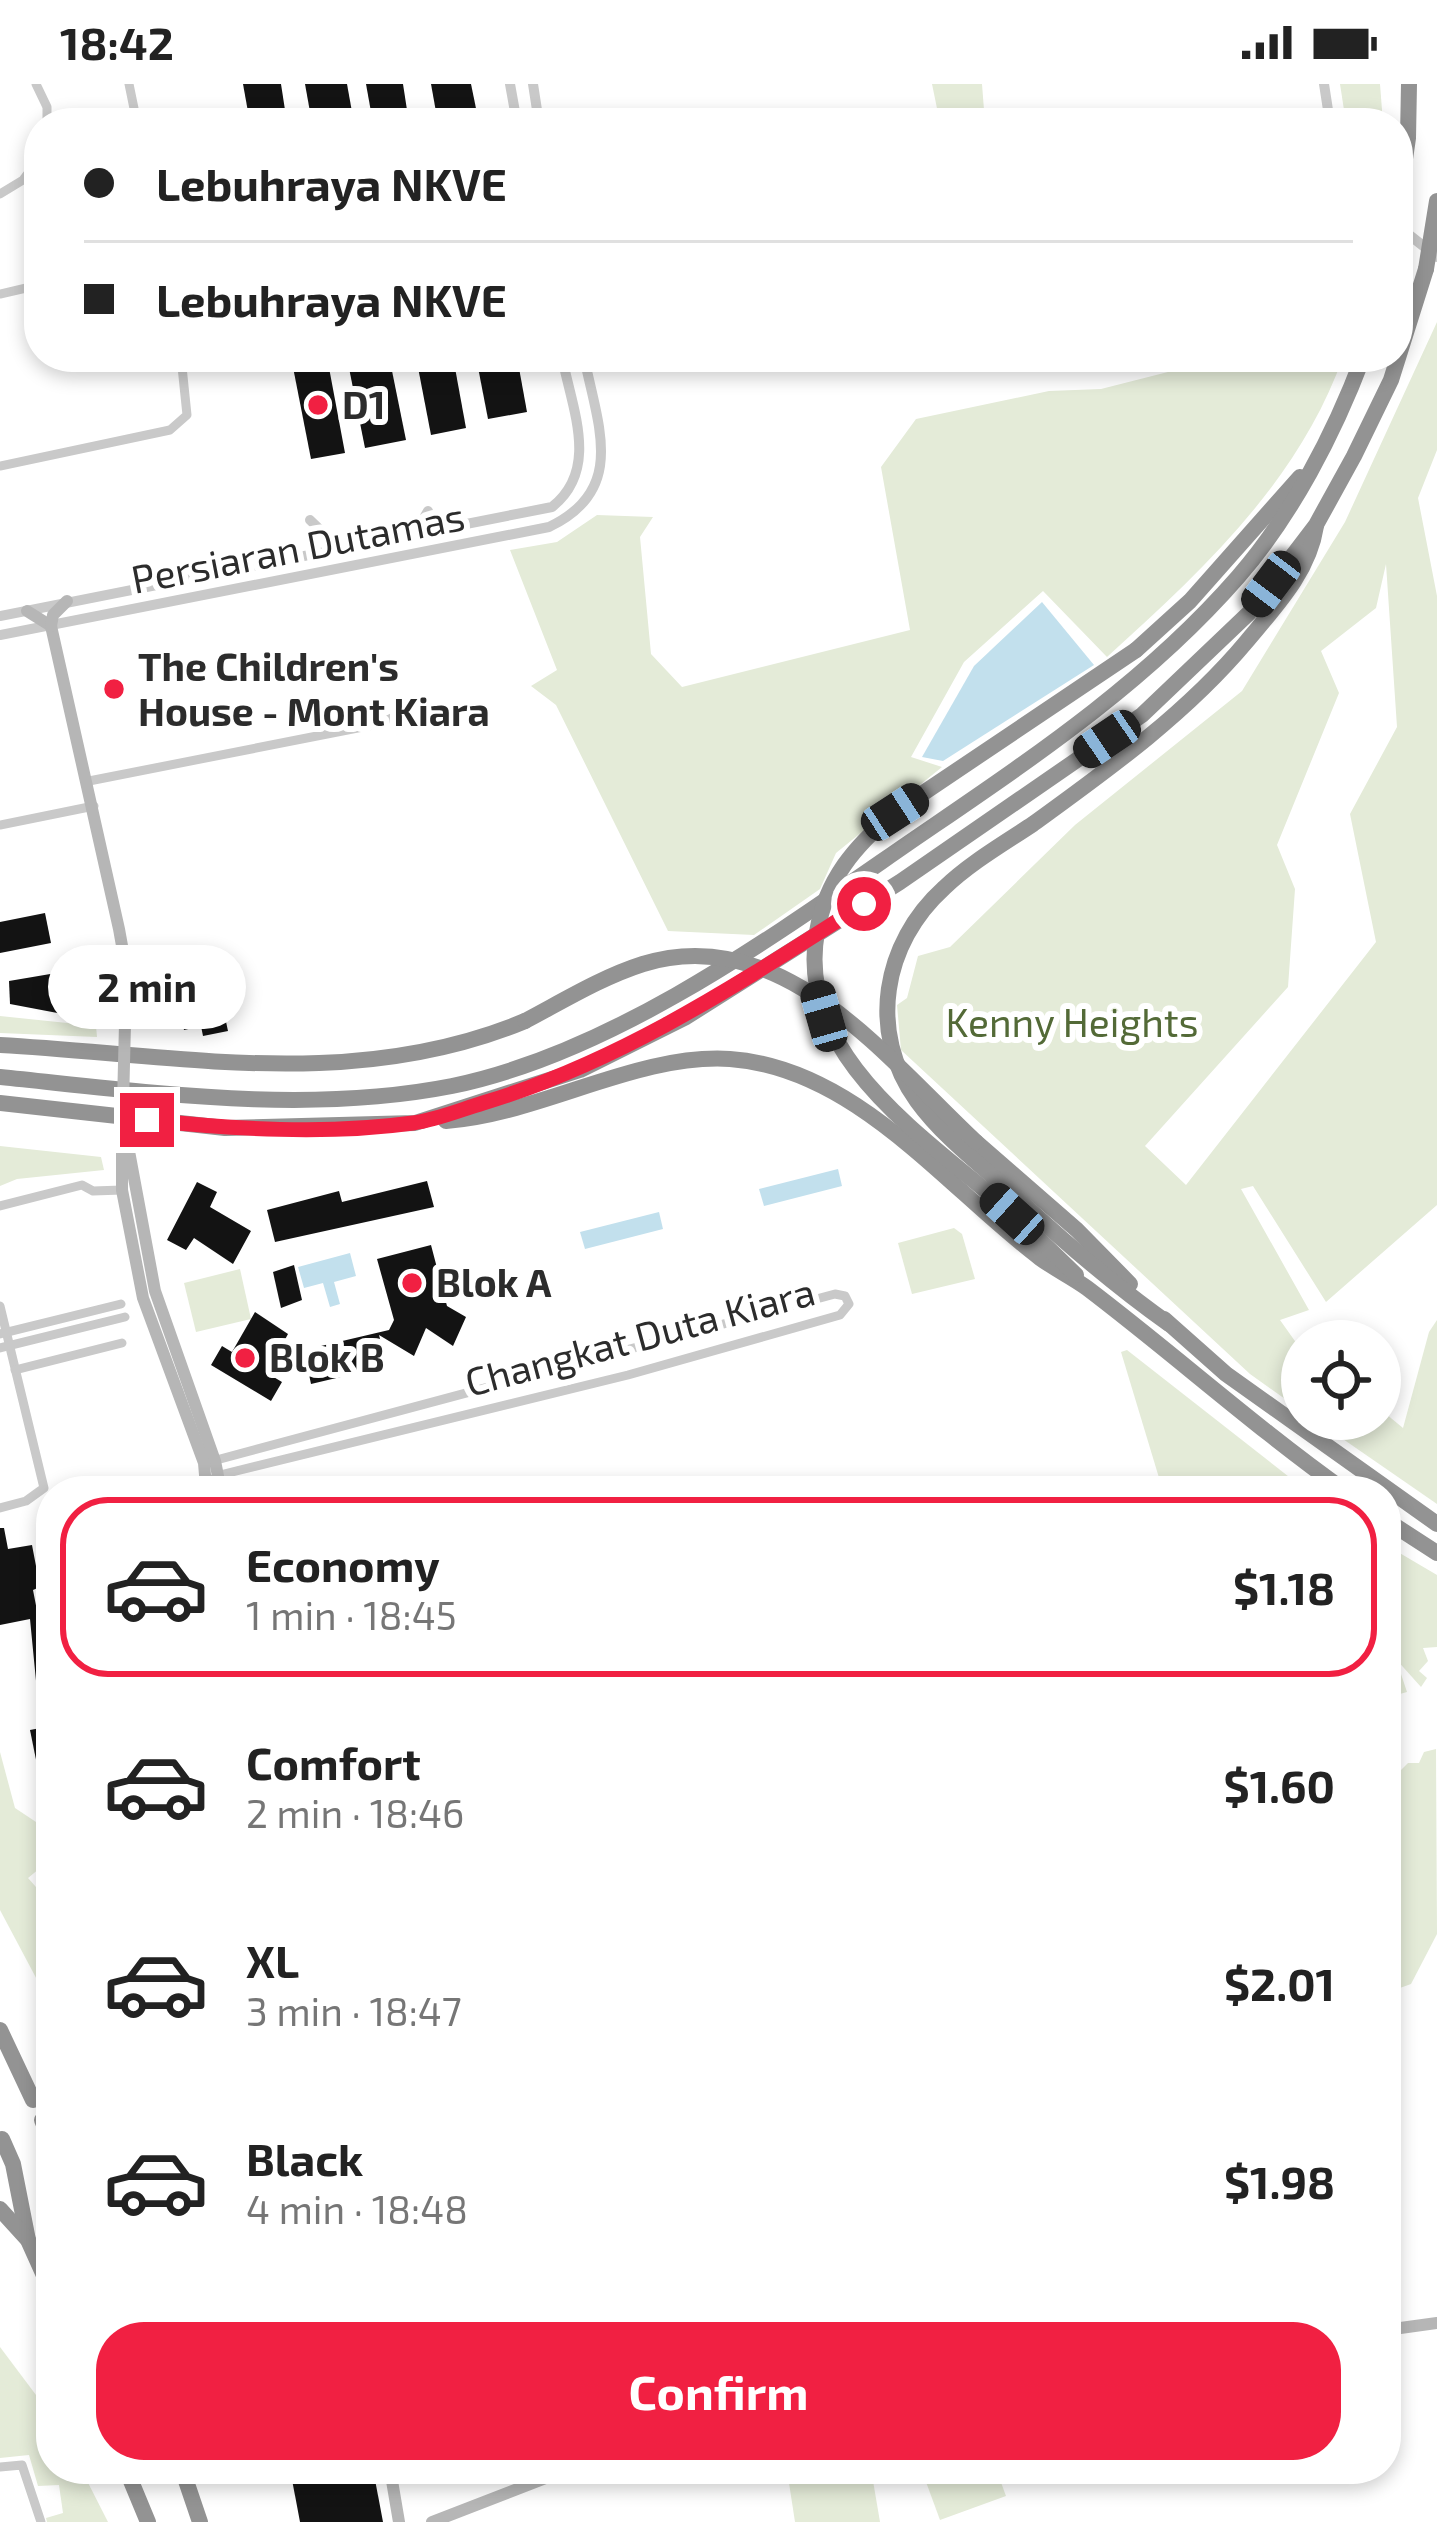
<!DOCTYPE html>
<html lang="en">
<head>
<meta charset="utf-8">
<style>
	:root { --surface:#fff; --page:#f6f6f6; --text:#222; --muted:#767676; --line:#e0e0e0; --accent:#f12042 }
	body { margin:0; font-family:"Exo 2",sans-serif; background:var(--page); color:var(--text); height:100vh; display:flex; flex-direction:column; font-size:45px; white-space:nowrap }
	* { box-sizing:border-box; margin:0 }
	p { font-size:39px; color:var(--muted) }
	.icon { flex:none; width:66px; height:66px; fill:none; stroke:currentColor; stroke-width:2; stroke-linecap:round; stroke-linejoin:round }
	.map { position:relative; flex:1; overflow:hidden }
	.sheet { position:absolute; left:36px; top:1392px; width:1365px; height:1008px; display:flex; flex-direction:column; background:var(--surface); border-radius:48px; box-shadow:0 6px 18px #0003 }
	.sheet>* { flex:none }
	.top-card { position:absolute; left:24px; top:24px; width:1389px; height:264px; border-radius:48px; box-shadow:0 6px 18px #0003; display:grid; align-content:center; height:264px; padding:0 60px; background:var(--surface) }
	.buttons { position:absolute; left:1281px; top:1236px; display:grid; gap:24px }
	.buttons a { display:grid; place-items:center; width:120px; height:120px; border-radius:50%; background:var(--surface); box-shadow:0 6px 18px #0003; font-size:60px }
	.end { position:absolute; width:54px; height:54px; margin:-27px; border:15px solid #f12042; background:#fff; box-shadow:0 0 0 6px #fff }
	.from { border-radius:50% }
	.bubble { position:absolute; height:84px; border-radius:42px; background:var(--surface); box-shadow:0 6px 18px #0003; font-size:39px; font-weight:700; line-height:84px; text-align:center }
	.car { position:absolute; width:36px; height:72px; margin:-36px -18px; border-radius:15px; box-shadow:0 0 9px 3px #0007; background:linear-gradient(#222 24%,#8ab4d8 0 40%,#222 0 76%,#8ab4d8 0 86%,#222 0) }
	.top-card b { display:flex; align-items:center; gap:42px; height:114px; font-size:45px }
	.top-card b+b { border-top:3px solid var(--line) }
	.top-card i { width:30px; height:30px; background:var(--text) }
	ul { padding:21px 0 0; list-style:none }
	li { display:flex; align-items:center; gap:36px; height:180px; margin:0 24px 18px; padding:0 36px; border:6px solid transparent; border-radius:48px }
	li div { flex:1 }
	li b { display:block; font-size:45px }
	li em { font-style:normal; font-weight:700 }
	li.on { border-color:var(--accent) }
	li>.icon { width:108px; height:108px; stroke-width:1.5 }
	.primary-button { display:flex; gap:24px; margin-top:auto; padding:24px 60px }
	.primary-button a { flex:1; height:138px; border-radius:48px; background:var(--accent); color:#fff; font-size:48px; font-weight:700; line-height:138px; text-align:center }
	.status { display:flex; justify-content:space-between; align-items:center; height:84px; padding:0 60px; background:var(--surface); direction:ltr }
	.status svg { height:33px; fill:currentColor }
	.map>svg:first-child { display:block }
	.green { fill:#e4ebd8; fill-rule:evenodd }
	.water { fill:#c2e0ed }
	.building { fill:#131313 }
	.lines { fill:none; stroke-linecap:round; stroke-linejoin:round }
	.minor { stroke:#c9c9c9; stroke-width:9 }
	.tertiary { stroke:#c9c9c9; stroke-width:10 }
	.secondary { stroke:#b6b6b6; stroke-width:12 }
	.motorway { stroke:#939393; stroke-width:16 }
	.secondary-bridge { stroke:#b6b6b6; stroke-width:12 }
	.motorway-bridge { stroke:#939393; stroke-width:16 }
	.route { stroke:#f12042; stroke-width:15 }
	.poi-dot { fill:#f12042; stroke:#fff; stroke-width:4.5 }
	.labels { text-anchor:middle; stroke-width:12; stroke-linejoin:round; paint-order:stroke }
	.poi-label { font-size:39px; font-weight:bold; fill:#2c2c2c; stroke:#fff; text-anchor:start }
	.street-label { font-size:39px; fill:#2c2c2c; stroke:#fff }
	.park-label { font-size:39px; fill:#536a37; stroke:#fff }
</style>
</head>
<body>
<div class="status"><b>18:42</b><svg viewBox="0 0 49 12"><path d="M0 12V9h3v3zM5 12V6h3v6zM10 12V3h3v9zM15 12V0h3v12zM26 1h20v11H26zM47 4h2v5h-2z"/></svg></div>
<div class="map">
<svg width="1437" height="2438" viewBox="0 0 1437 2438">
	<rect width="100%" height="100%" fill="#fff"/>
	<!-- green -->
	<g class="green">
		<polygon points="932,0 982,0 985,39 940,39"/>
		<polygon points="1340,0 1380,0 1383,39 1346,39"/>
		<path d="M1437,238V366L1418,414L1437,512V1121L1326,1218L1253,1102L1241,1105L1309,1226L1280,1236L1302,1267V1327L1250,1290L901,966L897,921L907,914L918,872L950,863L1075,741L1242,607L1345,438ZM1386,480L1397,643L1350,730L1376,858L1186,1101L1145,1062L1288,903L1295,805L1277,761L1339,609L1321,567L1376,524Z"/>
		<path d="M1227,273H1343C1299,397 1202,487 1107,573L1043,507L964,578L911,673L942,683L836,769L820,805L754,851L668,847L556,621L531,602L557,586L510,466L557,458L597,431L653,433L640,453L651,570L682,603L910,546L881,383L916,335L1049,307L1101,305Z"/>
		<polygon points="0,932 96,942 97,953 0,949"/>
		<polygon points="0,1062 101,1073 104,1086 17,1095 0,1102"/>
		<polygon points="954,1144 962,1150 975,1195 912,1210 898,1159"/>
		<polygon points="240,1185 251,1235 196,1248 184,1199"/>
		<polygon points="1437,1236 1437,1420 1314,1335 1380,1335 1380,1325 1403,1344 1429,1248"/>
		<polygon points="1127,1266 1307,1407 1163,1407 1121,1268"/>
		<polygon points="1386,1461 1437,1491 1437,1563 1423,1564 1428,1577 1419,1587 1427,1594 1421,1603 1395,1574 1388,1577 1400,1587 1407,1608 1389,1613 1386,1612"/>
		<polygon points="1436,1665 1437,1850 1411,1900 1386,1909 1386,1685 1392,1682 1395,1692 1408,1679 1419,1679 1424,1668"/>
		<polygon points="0,1668 15,1724 51,1748 51,1775 28,1794 51,1820 51,1922 0,1826"/>
		<polygon points="0,2263 51,2331 51,2385 81,2385 108,2438 47,2438 46,2434 63,2429 59,2401 38,2402 29,2371 0,2374"/>
		<polygon points="871,2385 880,2438 795,2438 789,2399"/>
		<polygon points="928,2385 996,2385 1006,2412 940,2436 922,2387"/>
	</g>
	<!-- water -->
	<g class="water">
		<polygon points="1042,518 1094,581 943,677 922,673 974,582"/>
		<polygon points="838,1085 842,1102 764,1122 759,1105"/>
		<polygon points="659,1128 663,1145 585,1165 580,1148"/>
		<polygon points="350,1169 356,1192 334,1198 340,1220 330,1223 323,1199 304,1204 298,1183"/>
	</g>
	<!-- building -->
	<g class="building">
		<polygon points="243,0 281,0 287,39 250,39"/>
		<polygon points="305,0 347,0 354,39 312,39"/>
		<polygon points="366,0 403,0 409,39 373,39"/>
		<polygon points="431,0 471,0 479,39 438,39"/>
		<polygon points="291,273 327,273 345,369 311,375"/>
		<polygon points="416,273 453,273 466,344 431,351"/>
		<polygon points="476,273 517,273 527,328 488,335"/>
		<polygon points="390,277 406,356 365,364 349,284"/>
		<polygon points="45,829 51,859 0,869 0,838"/>
		<polygon points="214,881 228,947 203,952 201,942 184,946 173,897 189,894 188,887"/>
		<polygon points="68,887 73,909 68,931 10,920 9,897"/>
		<polygon points="427,1097 434,1123 275,1158 267,1126 339,1107 342,1118"/>
		<polygon points="197,1098 217,1108 210,1123 251,1147 233,1180 194,1154 186,1166 167,1156"/>
		<polygon points="431,1161 447,1222 466,1233 453,1262 426,1244 414,1272 379,1251 387,1282 311,1300 304,1266 389,1246 394,1236 377,1175"/>
		<polygon points="294,1181 302,1216 281,1224 273,1188"/>
		<polygon points="255,1228 288,1250 267,1289 282,1298 271,1317 211,1281 222,1262 232,1268"/>
		<polygon points="0,1444 4,1444 8,1465 32,1461 40,1503 33,1506 39,1537 51,1534 51,1603 37,1607 30,1535 0,1541"/>
		<polygon points="51,1642 51,1729 47,1730 30,1646"/>
		<polygon points="290,2385 373,2385 383,2438 300,2438"/>
	</g>
	<g class="lines">
		<!-- minor -->
		<g class="minor">
			<polyline points="36,0 47,23 47,39"/>
			<polyline points="129,0 137,39"/>
			<polyline points="0,110 23,96 39,75"/>
			<polyline points="0,210 39,201"/>
			<polyline points="0,382 170,346 187,331 181,273"/>
			<polyline points="89,697 378,640 398,631"/>
			<polyline points="0,741 94,722"/>
			<polyline points="0,1122 82,1101 93,1107 122,1106"/>
			<polyline points="0,1222 44,1404 26,1417 0,1424"/>
			<polyline points="0,1250 121,1220"/>
			<polyline points="0,1264 125,1233"/>
			<polyline points="15,1286 122,1259"/>
			<polyline points="209,1378 835,1210 845,1212 849,1220 840,1231 628,1291 216,1392"/>
			<polyline points="0,2383 22,2381 41,2438"/>
		</g>
		<!-- tertiary -->
		<g class="tertiary">
			<polyline points="510,0 517,39"/>
			<polyline points="533,0 539,39"/>
			<polyline points="1324,0 1330,39"/>
			<polyline points="1398,142 1437,173"/>
			<polyline points="310,436 340,465"/>
			<polyline points="414,451 428,427"/>
			<path d="M0,532L552,423C600,385 572,325 562,273"/>
			<path d="M0,551L549,443C627,406 598,342 584,273"/>
		</g>
		<!-- secondary -->
		<g class="secondary">
			<polyline points="27,527 51,542"/>
			<polyline points="51,542 119,845 128,895 125,940"/>
			<polyline points="51,542 53,531 67,517"/>
			<polyline points="122,1059 129,1067 155,1207 215,1377 218,1392 206,1407"/>
			<polyline points="122,1059 122,1106 143,1214 204,1379 206,1403"/>
			<polyline points="1386,2246 1437,2239"/>
			<polyline points="390,2385 399,2438"/>
			<polyline points="432,2438 569,2385"/>
		</g>
		<!-- motorway -->
		<g class="motorway">
			<polyline points="1398,123 1408,54 1409,0"/>
			<polyline points="1136,566 1190,517 1300,393"/>
			<path d="M0,961C180,971 354,1008 525,937"/>
			<path d="M0,993C148,1008 305,1031 452,1002C613,969 774,852 907,760C1025,679 1143,602 1238,493C1292,431 1334,350 1363,273"/>
			<polyline points="0,1019 225,1044 415,1039 580,986 686,933 900,798 1142,631 1249,529 1316,441 1354,372 1391,296 1426,185"/>
			<path d="M446,1037C541,1030 637,969 730,975C856,984 946,1103 1040,1174C1055,1185 1072,1193 1087,1204C1174,1270 1255,1343 1345,1407"/>
			<polyline points="976,1058 1077,1146 1130,1200"/>
			<polyline points="1012,1129 1076,1191"/>
			<polyline points="1164,1235 1226,1290 1437,1440"/>
			<path d="M1169,1240C1114,1201 1064,1158 1015,1112C982,1082 943,1053 917,1017C867,948 883,859 944,804C970,779 1003,760 1033,740C1109,685 1187,629 1247,557C1276,522 1309,488 1316,442"/>
			<polyline points="1386,1436 1437,1469"/>
			<polyline points="0,1946 33,2016"/>
			<polyline points="42,2036 51,2058"/>
			<polyline points="2,2055 13,2080 28,2156"/>
			<polyline points="0,2125 28,2156 51,2207"/>
			<polyline points="126,2385 148,2438"/>
			<polyline points="182,2385 200,2438"/>
		</g>
		<!-- secondary-bridge -->
		<polyline class="secondary-bridge" points="122,1059 125,940"/>
		<!-- motorway-bridge -->
		<g class="motorway-bridge">
			<polyline points="1426,185 1437,117"/>
			<path d="M525,937C563,917 602,893 643,880C782,837 886,974 976,1058"/>
			<path d="M1012,1129C931,1057 794,974 817,848C826,795 855,762 895,728L1136,566"/>
		</g>
	</g>
	<g class="lines">
		<!-- route -->
		<path class="route" d="M147,1036C233,1045 326,1051 413,1039C436,1036 460,1026 483,1019C623,977 741,898 864,820"/>
	</g>
	<!-- markers -->
	<g class="poi-dot">
		<circle cx="318" cy="321" r="12"/>
		<circle cx="114" cy="605" r="12"/>
		<circle cx="412" cy="1199" r="12"/>
		<circle cx="245" cy="1274" r="12"/>
	</g>
	<g class="labels">
		<!-- poi labels -->
		<g class="poi-label">
			<text x="342" y="335">D1</text>
			<text x="138" y="597">The Children's<tspan x="138" dy="45">House - Mont Kiara</tspan></text>
			<text x="436" y="1213">Blok A</text>
			<text x="269" y="1288">Blok B</text>
		</g>
		<!-- street labels -->
		<g class="street-label">
			<text transform="translate(298 464) rotate(-11)" y="14">Persiaran Dutamas</text>
			<text transform="translate(640 1253) rotate(-15)" y="14">Changkat Duta Kiara</text>
		</g>
		<!-- park labels -->
		<g class="park-label">
			<text x="1072" y="953">Kenny Heights</text>
		</g>
	</g>
</svg>
<div class="buttons">
<a><svg class="icon" aria-label="locate" viewBox="0 0 24 24"><circle cx="12" cy="12" r="6"/><path d="M12 2v4M12 18v4M2 12h4M18 12h4"/></svg></a>
</div>
<i class="end from" style="left:864px;top:820px"></i>
<i class="end" style="left:147px;top:1036px"></i>
<div class="bubble" style="left:48px;top:861px;width:198px">2 min</div>
<i class="car" style="left:1271px;top:500px;rotate:217deg"></i>
<i class="car" style="left:1107px;top:655px;rotate:236deg"></i>
<i class="car" style="left:895px;top:728px;rotate:57deg"></i>
<i class="car" style="left:824px;top:932px;rotate:344deg"></i>
<i class="car" style="left:1012px;top:1130px;rotate:312deg"></i>
<div class="top-card">
<b><i class="from"></i>Lebuhraya NKVE</b>
<b><i></i>Lebuhraya NKVE</b>
</div>
<section class="sheet">
<ul>
<li class="on"><svg class="icon" aria-label="car" viewBox="0 0 24 24"><path d="M5 17H2v-5l4-1 3-4h7l3 4 3 1v5h-3M9 17h6M6 11h13"/><circle cx="7" cy="17" r="2"/><circle cx="17" cy="17" r="2"/></svg><div><b>Economy</b><p>1 min · 18:45</p></div><em>$1.18</em></li>
<li><svg class="icon" aria-label="car" viewBox="0 0 24 24"><path d="M5 17H2v-5l4-1 3-4h7l3 4 3 1v5h-3M9 17h6M6 11h13"/><circle cx="7" cy="17" r="2"/><circle cx="17" cy="17" r="2"/></svg><div><b>Comfort</b><p>2 min · 18:46</p></div><em>$1.60</em></li>
<li><svg class="icon" aria-label="car" viewBox="0 0 24 24"><path d="M5 17H2v-5l4-1 3-4h7l3 4 3 1v5h-3M9 17h6M6 11h13"/><circle cx="7" cy="17" r="2"/><circle cx="17" cy="17" r="2"/></svg><div><b>XL</b><p>3 min · 18:47</p></div><em>$2.01</em></li>
<li><svg class="icon" aria-label="car" viewBox="0 0 24 24"><path d="M5 17H2v-5l4-1 3-4h7l3 4 3 1v5h-3M9 17h6M6 11h13"/><circle cx="7" cy="17" r="2"/><circle cx="17" cy="17" r="2"/></svg><div><b>Black</b><p>4 min · 18:48</p></div><em>$1.98</em></li>
</ul>
<div class="primary-button"><a>Confirm</a></div>
</section>
</div>
</body>
</html>
